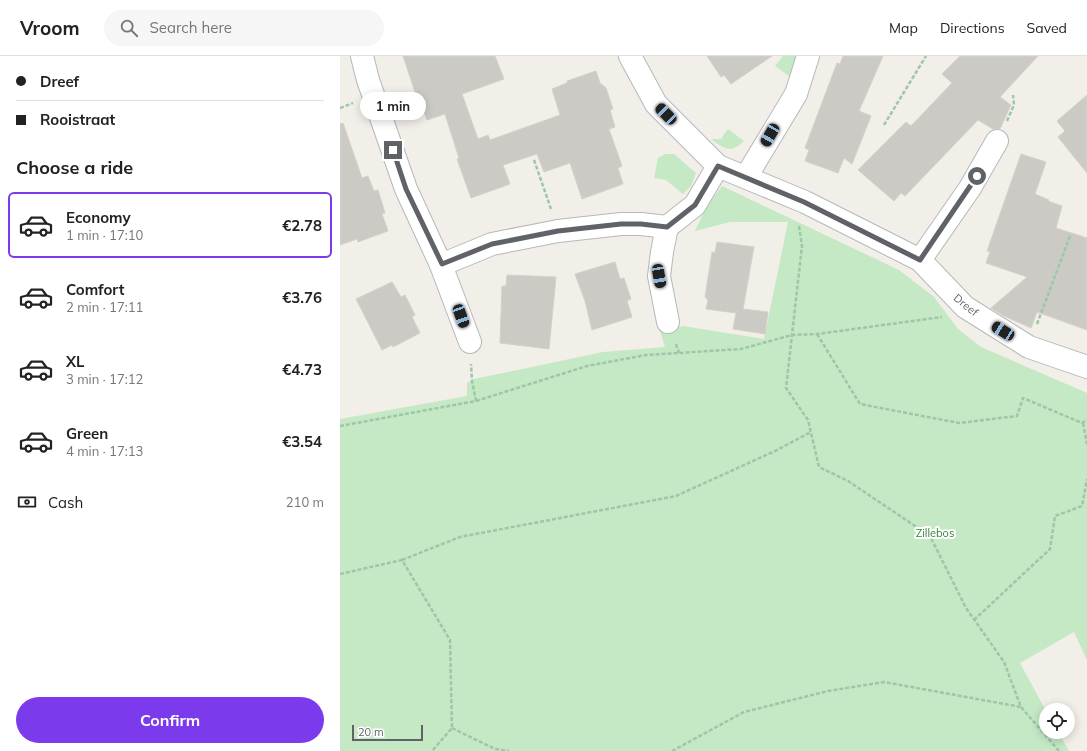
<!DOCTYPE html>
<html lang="en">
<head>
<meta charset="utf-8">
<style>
	:root { --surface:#fff; --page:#f6f6f6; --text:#222; --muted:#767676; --line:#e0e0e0; --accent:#7c3aed }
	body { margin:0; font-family:Mulish,sans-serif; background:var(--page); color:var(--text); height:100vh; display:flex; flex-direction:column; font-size:15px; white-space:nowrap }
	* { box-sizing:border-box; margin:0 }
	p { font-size:13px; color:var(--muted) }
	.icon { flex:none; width:22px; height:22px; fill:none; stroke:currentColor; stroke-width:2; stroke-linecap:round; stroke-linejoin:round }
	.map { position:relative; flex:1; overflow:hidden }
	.sheet { display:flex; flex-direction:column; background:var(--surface); width:340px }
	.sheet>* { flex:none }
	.top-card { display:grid; align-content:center; height:88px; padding:0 16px; background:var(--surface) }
	.fabs { position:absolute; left:699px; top:647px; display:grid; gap:8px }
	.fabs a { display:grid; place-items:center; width:36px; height:36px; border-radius:50%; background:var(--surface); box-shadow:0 2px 10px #0003; font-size:20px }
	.scale { position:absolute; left:12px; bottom:10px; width:71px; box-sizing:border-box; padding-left:4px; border:2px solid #5f6368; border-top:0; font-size:11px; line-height:14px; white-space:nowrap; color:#5f6368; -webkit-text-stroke:3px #fff; paint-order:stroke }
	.end { position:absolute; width:18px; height:18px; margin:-9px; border:5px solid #5f6368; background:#fff; box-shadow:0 0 0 2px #fff }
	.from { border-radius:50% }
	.bubble { position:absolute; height:28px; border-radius:14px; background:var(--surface); box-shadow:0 2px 10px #0003; font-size:13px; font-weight:700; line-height:28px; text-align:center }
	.car { position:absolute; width:12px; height:24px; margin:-12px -6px; border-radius:5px; box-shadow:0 0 3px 1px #0007; background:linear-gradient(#222 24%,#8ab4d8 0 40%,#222 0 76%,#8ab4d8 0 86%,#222 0) }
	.top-card b { display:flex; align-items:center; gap:14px; height:38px; font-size:15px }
	.top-card b+b { border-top:1px solid var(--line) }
	.top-card i { width:10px; height:10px; background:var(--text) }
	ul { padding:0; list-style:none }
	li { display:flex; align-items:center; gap:12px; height:66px; margin:0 8px 6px; padding:0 8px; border:2px solid transparent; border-radius:6px }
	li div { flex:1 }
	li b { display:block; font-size:15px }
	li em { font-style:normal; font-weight:700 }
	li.active { border-color:var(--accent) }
	li>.icon { width:36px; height:36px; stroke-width:1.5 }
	h2 { padding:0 16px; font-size:18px; line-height:48px }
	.pay { display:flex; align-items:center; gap:10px; height:44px; padding:0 16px; font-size:15px }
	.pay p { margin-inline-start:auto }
	.cta { display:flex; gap:8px; margin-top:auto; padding:8px 16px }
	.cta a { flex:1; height:46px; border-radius:24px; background:var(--accent); color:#fff; font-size:16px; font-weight:700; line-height:46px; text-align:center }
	header { display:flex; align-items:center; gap:24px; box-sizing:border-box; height:56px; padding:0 20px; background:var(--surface); border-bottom:1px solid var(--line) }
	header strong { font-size:19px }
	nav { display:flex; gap:22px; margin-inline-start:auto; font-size:14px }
	.search { width:280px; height:36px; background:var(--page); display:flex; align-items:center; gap:10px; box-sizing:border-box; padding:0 14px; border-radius:22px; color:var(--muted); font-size:15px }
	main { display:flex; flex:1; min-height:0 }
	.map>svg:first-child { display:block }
	.green { fill:#c5e8c5 }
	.building { fill:#cccac5; stroke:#d6d1c6 }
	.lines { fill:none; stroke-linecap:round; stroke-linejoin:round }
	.street-casing { stroke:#b5b8bc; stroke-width:24 }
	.path { stroke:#9cc7a9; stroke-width:2.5; stroke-dasharray:4 2; stroke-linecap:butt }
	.street { stroke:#fff; stroke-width:22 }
	.route { stroke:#5f6368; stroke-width:5 }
	.labels { text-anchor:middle; stroke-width:4; stroke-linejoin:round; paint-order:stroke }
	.street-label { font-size:11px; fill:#5f6368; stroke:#fff }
	.park-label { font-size:11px; fill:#348238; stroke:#fff }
</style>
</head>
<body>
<header>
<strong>Vroom</strong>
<div class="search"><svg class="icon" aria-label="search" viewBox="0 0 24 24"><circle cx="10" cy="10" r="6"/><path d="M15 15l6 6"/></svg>Search here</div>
<nav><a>Map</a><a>Directions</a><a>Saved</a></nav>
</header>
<main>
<section class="sheet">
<div class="top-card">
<b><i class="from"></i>Dreef</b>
<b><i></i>Rooistraat</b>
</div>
<h2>Choose a ride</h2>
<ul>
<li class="active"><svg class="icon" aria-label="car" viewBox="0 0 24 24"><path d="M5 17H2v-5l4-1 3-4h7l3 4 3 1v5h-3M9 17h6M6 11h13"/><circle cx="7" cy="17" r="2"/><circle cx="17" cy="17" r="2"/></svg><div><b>Economy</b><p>1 min · 17:10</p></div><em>€2.78</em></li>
<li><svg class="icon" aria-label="car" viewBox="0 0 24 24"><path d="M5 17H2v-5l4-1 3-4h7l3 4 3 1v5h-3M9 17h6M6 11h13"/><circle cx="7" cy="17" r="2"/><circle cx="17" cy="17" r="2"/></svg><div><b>Comfort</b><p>2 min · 17:11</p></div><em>€3.76</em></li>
<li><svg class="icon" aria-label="car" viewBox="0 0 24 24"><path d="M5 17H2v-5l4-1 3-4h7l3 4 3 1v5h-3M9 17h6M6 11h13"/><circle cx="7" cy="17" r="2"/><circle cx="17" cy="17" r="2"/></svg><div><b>XL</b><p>3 min · 17:12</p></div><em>€4.73</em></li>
<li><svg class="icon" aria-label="car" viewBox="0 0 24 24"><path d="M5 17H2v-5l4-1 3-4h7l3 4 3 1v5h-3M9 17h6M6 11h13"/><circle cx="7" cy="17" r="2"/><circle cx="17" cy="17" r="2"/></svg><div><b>Green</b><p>4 min · 17:13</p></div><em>€3.54</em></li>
</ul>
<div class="pay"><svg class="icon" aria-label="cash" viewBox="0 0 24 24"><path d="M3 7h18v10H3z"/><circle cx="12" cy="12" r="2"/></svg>Cash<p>210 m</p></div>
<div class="cta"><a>Confirm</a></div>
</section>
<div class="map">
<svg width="747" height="695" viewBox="0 0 747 695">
	<rect width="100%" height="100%" fill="#f1efe8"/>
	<!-- green -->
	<g class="green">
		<polygon points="443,0 457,0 456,7 449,20 435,10"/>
		<path d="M388,73L404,85C391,98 384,93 371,83H381Z"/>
		<polygon points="325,98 334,98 356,117 351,130 343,138 326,124 314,122 318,102"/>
		<polygon points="382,130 559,214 594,241 618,273 641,291 747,337 747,604 734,576 680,607 706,655 706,676 718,676 729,695 0,695 0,363 127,340 127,327 134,323 263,296 325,291 320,275 343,270 424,283 448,166 390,166 355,175 365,153"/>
	</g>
	<!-- building -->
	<g class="building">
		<polygon points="63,0 155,0 164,23 122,38 138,83 148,79 150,84 220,59 212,33 227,27 227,25 256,15 260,27 266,32 273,53 270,54 275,71 269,73 282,110 278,112 283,128 242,143 230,107 204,116 197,98 163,109 170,128 131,142 117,103 119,102 105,58 87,64 83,53 81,54"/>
		<polygon points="367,0 432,0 391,28 384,19 381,21"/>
		<polygon points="503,0 543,0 519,55 531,60 512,108 504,102 498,117 465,105 469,94 465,92 497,7 500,8"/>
		<polygon points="620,0 698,0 660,41 671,49 660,73 653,73 638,64 565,140 561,137 554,145 518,114 566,66 571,70 612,27 602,18"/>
		<polygon points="747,39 747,117 718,81 725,75 717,65"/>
		<polygon points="3,67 22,122 28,120 34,135 38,134 45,157 42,158 48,175 18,186 17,183 0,189 0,68"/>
		<polygon points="681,98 706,106 695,138 709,144 708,145 722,150 716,172 747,182 747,274 697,256 691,272 664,260 651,252 687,221 646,207 650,196 647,195"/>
		<polygon points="377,186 414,191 403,253 428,256 425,278 393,273 396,257 366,253 368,244 365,241 372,196 375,197"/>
		<polygon points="275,206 280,223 284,222 291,243 287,245 292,261 252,274 245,245 235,218"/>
		<polygon points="167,219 216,221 209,293 160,287 162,230 166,230"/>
		<polygon points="52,226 61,241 65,239 75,259 72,261 80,277 53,291 52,289 42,294 16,243"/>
	</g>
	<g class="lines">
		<!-- street casing -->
		<g class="street-casing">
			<g id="street">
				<polyline points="22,0 28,24 66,133 101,209 130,286"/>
				<polyline points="290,0 316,48 378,110 465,146 580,204 625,251 689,291 747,311"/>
				<polyline points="406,121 456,38 468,0"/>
				<polyline points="580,204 630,132 657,85"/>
				<polyline points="101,209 152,188 218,175 281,168 301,168 327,171"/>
				<polyline points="328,266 319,220 322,196 327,171 355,149 378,110"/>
			</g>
		</g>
		<!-- path -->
		<g class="path">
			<polyline points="0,52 13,47"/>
			<polyline points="667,65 674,49 673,39"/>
			<polyline points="544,69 586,0"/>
			<polyline points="194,104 211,153"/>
			<polyline points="459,170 462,190 446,332 468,364 479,411 508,425 590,480 626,552 664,606 681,651 719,695"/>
			<polyline points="697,268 730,180"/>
			<polyline points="477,278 520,348 619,367 677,360 683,342 742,367 747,364"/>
			<polyline points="336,288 339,297"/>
			<polyline points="136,345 247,310 306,299 401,293 452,279 477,278 602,261"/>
			<polyline points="743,367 747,388"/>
			<polyline points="0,370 136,345 132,325 131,308"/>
			<polyline points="62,504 120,481 336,440 435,395 471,376"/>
			<polyline points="0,518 62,504 110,584 112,672 92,695"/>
			<polyline points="634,564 710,493 715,460 742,450 747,423"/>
			<polyline points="112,672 155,693 169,695"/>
			<polyline points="332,695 404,656 488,635 544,626 681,651"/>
		</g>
		<!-- street -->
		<use href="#street" class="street"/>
	</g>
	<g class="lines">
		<!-- route -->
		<polyline class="route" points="53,94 66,133 102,208 152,188 218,175 281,168 301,168 327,171 355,149 378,110 464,146 580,204 637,120"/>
	</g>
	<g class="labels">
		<!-- street labels -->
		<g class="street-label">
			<text transform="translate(626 249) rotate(39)" y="4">Dreef</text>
		</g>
		<!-- park labels -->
		<g class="park-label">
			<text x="595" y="481">Zillebos</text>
		</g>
	</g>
</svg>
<div class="fabs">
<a><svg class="icon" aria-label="locate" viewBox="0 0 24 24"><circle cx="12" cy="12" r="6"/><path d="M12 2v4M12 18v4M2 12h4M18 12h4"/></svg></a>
</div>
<div class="scale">20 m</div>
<i class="end from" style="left:637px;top:120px"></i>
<i class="end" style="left:53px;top:94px"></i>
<div class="bubble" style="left:20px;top:36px;width:66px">1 min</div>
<i class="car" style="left:326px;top:58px;rotate:315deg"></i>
<i class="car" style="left:430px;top:79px;rotate:210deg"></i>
<i class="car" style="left:319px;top:220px;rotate:170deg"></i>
<i class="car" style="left:121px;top:260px;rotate:160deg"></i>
<i class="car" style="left:663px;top:275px;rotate:302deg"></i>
</div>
</main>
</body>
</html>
